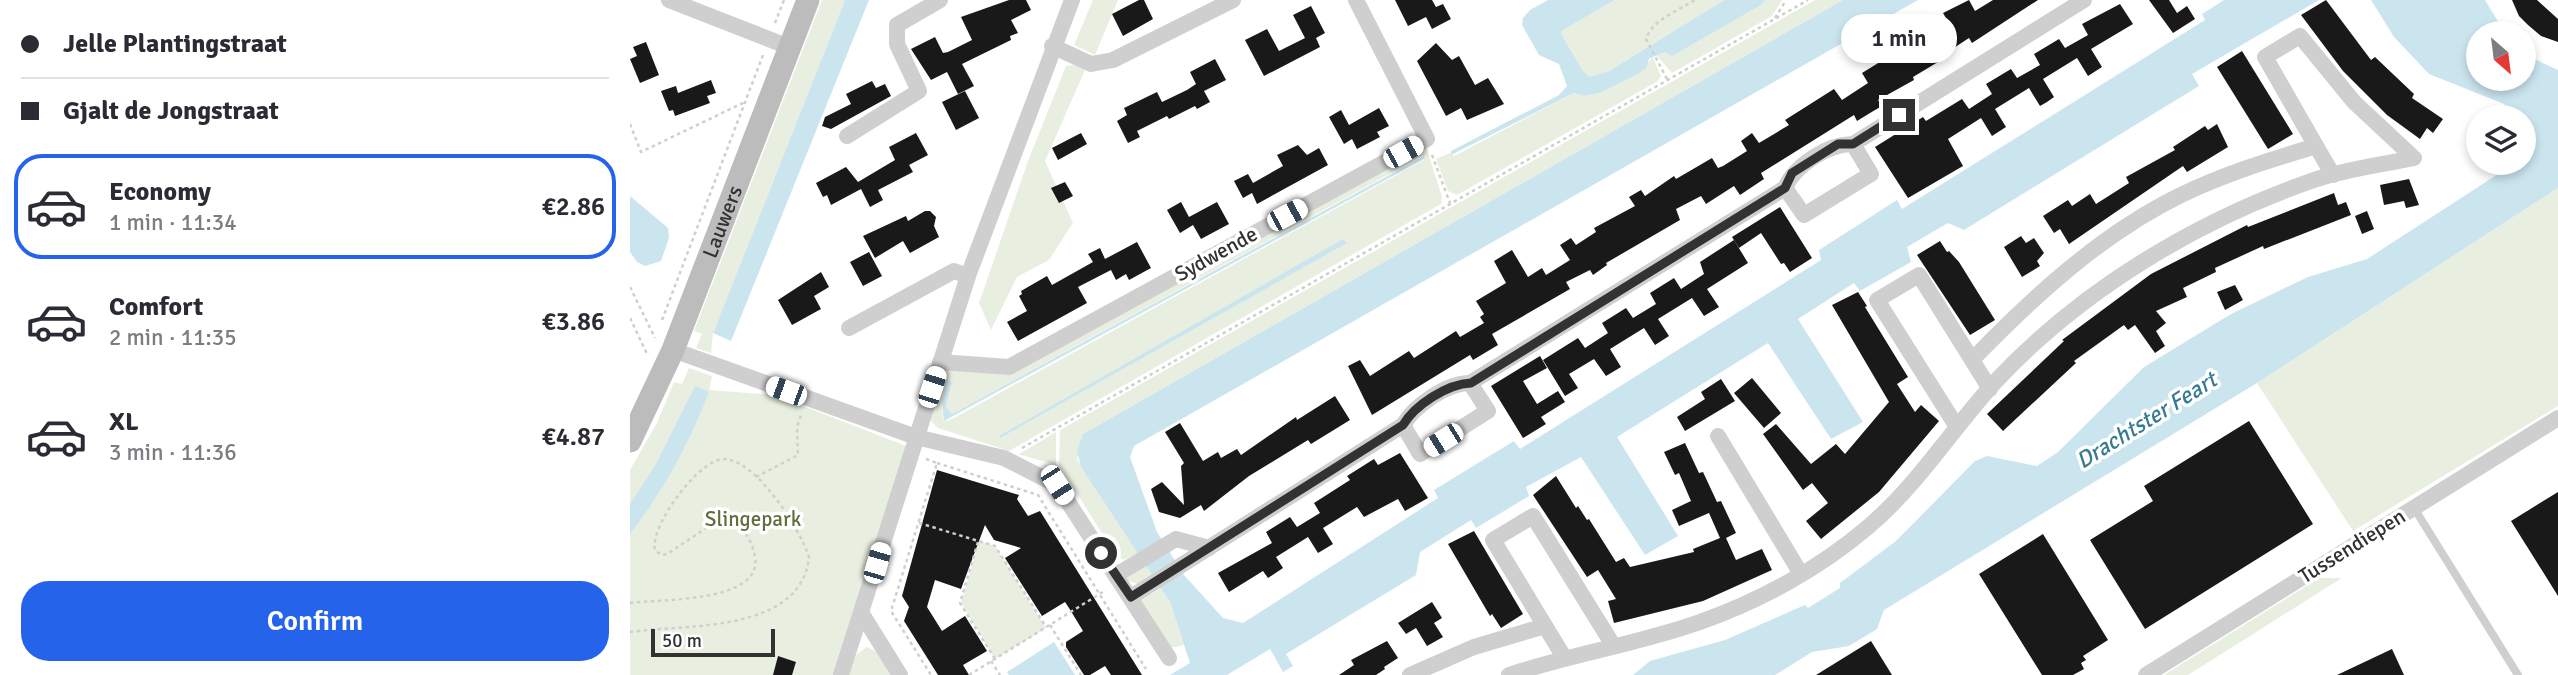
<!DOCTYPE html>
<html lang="en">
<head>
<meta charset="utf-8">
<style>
	:root { --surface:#fff; --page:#f2f2f3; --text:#2b2b33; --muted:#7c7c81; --line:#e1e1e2; --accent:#2563eb }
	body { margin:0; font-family:Signika,sans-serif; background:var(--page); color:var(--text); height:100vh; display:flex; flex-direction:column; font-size:26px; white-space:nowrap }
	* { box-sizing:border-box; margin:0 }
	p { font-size:23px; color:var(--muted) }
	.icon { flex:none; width:38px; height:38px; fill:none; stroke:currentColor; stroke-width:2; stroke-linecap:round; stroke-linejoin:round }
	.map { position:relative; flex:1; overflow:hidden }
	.panel { display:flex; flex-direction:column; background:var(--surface); width:630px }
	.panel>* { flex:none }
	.guide { display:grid; align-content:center; height:154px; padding:0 21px; background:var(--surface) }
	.needle { width:46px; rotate:152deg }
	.controls { position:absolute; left:1836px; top:21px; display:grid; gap:14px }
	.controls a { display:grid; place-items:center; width:70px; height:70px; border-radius:50%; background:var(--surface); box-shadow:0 4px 10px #0003; font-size:35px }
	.scale { position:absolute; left:21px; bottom:18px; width:124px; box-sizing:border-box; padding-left:7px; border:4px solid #323232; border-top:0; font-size:19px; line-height:24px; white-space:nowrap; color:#323232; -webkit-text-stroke:5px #fff; paint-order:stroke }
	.end { position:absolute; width:32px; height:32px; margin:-16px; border:9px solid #323232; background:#fff; box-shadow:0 0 0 4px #fff }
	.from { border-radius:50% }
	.bubble { position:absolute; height:49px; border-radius:24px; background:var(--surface); box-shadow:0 4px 10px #0003; font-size:23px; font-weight:600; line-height:49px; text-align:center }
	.car { position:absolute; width:21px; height:42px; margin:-21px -10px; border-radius:9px; box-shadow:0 0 5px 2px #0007; background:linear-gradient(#fff 24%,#345 0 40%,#fff 0 76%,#345 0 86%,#fff 0) }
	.guide b { display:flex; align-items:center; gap:24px; height:66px; font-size:26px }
	.guide b+b { border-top:2px solid var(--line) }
	.guide i { width:18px; height:18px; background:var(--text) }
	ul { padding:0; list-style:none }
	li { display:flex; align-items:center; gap:21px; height:105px; margin:0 14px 10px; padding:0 7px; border:4px solid transparent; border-radius:28px }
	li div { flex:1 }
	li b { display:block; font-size:26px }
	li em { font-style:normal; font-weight:600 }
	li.on { border-color:var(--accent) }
	li>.icon { width:63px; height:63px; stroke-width:1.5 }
	.button { display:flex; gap:14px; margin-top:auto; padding:14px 21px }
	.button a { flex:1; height:80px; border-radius:28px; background:var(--accent); color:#fff; font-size:28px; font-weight:600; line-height:80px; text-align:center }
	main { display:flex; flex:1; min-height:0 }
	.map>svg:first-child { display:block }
	.green { fill:#e9efe0; fill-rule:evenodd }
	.water { fill:#cbe5ef }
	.building { fill:#191919 }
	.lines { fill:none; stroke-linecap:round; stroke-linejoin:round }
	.path { stroke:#cfcfcf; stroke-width:2.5; stroke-dasharray:3.5 3.5; stroke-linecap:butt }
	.lane { stroke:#cfcfcf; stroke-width:8 }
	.street { stroke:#cfcfcf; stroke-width:16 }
	.secondary { stroke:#bcbcbc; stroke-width:23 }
	.route { stroke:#323232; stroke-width:9 }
	.labels { text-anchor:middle; stroke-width:7; stroke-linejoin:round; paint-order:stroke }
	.street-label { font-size:21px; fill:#323232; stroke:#fff }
	.park-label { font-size:21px; fill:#5b703c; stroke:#fff }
	.water-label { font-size:23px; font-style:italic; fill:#387a92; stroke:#fff }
</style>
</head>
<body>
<main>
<section class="panel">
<div class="guide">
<b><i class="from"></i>Jelle Plantingstraat</b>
<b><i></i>Gjalt de Jongstraat</b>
</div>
<ul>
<li class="on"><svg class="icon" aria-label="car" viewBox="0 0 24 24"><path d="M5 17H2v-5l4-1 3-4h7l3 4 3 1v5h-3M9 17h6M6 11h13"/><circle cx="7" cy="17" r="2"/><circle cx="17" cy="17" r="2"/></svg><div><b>Economy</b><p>1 min · 11:34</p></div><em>€2.86</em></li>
<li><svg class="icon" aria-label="car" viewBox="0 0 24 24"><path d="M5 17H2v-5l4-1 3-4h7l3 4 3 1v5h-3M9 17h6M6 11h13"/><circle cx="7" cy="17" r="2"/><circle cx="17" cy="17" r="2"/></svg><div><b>Comfort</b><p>2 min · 11:35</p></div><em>€3.86</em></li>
<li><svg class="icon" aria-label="car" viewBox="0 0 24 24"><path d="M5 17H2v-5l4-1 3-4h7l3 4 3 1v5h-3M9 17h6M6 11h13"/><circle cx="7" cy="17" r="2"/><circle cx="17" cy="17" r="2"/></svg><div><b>XL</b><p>3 min · 11:36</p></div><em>€4.87</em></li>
</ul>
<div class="button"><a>Confirm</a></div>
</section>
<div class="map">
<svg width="1928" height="675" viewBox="0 0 1928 675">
	<rect width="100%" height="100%" fill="#fff"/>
	<!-- green -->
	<g class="green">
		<polygon points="192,0 215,0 83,333 81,353 66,348 72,334 64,331"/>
		<polygon points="463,0 488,0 465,55 444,45"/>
		<polygon points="985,0 1094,0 979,71 959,77 953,72 931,34 933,30"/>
		<polygon points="1135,0 1152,0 1142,16 1042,73 1026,55 1131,5"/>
		<polygon points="1185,0 1213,0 453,434 447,459 509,553 493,560 485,554 429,465 430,430"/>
		<polygon points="1023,57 1031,76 1028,81 827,195 818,191 806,159 820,153 824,156 944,93 954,96 970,93 1008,74"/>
		<polygon points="443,65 455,70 415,161 443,223 419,260 387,277 361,330 349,303 398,161 436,66"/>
		<path d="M796,146L812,197L811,204L379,451L308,428L300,420L314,372L318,369L379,375ZM792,156L794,160L324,418L316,421L313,419L312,403L322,382L316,406L322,414ZM713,240L717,242L370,438V436Z"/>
		<polygon points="1928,188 1928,406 1723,531 1627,383"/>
		<polygon points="59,368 82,376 79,390 145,395 276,446 204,675 0,675 0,470 27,423 44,382 52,384"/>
		<polygon points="426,432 426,465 388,454 389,454"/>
		<polygon points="349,541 365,546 416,628 365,659 331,603"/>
		<polygon points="516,564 524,577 508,584 498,581 497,577"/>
		<polygon points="1689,578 1712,578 1558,675 1534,675"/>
		<polygon points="531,588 540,602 554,645 540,648 510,601"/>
		<polygon points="237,647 247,652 261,675 219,675 226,655"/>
	</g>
	<!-- water -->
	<g class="water">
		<polygon points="215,0 239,0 101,341 83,333"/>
		<polygon points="918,0 985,0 933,30 931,34 953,71 959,77 979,71 1094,0 1135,0 1131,5 1042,56 1034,52 1019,59 1016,68 1008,74 970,93 954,96 944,93 821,155 821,151 929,95 937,86 929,64 909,55 892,25 893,18 900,10"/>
		<polygon points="1213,0 1288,0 504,446 500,457 527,532 554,575 593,618 613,623 808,498 804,490 884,441 890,449 1191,260 1189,250 1267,200 1272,209 1575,20 1572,14 1594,0 1689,0 1562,74 1569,86 1334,230 1318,223 1277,247 1281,262 1230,291 1224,283 1168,319 1233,422 1201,439 1138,343 987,437 1048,536 1015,555 951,457 896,487 899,496 846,528 841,520 790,552 786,575 656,654 663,666 653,672 640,649 597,675 540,675 560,663 540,602 451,467 447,451 453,434"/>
		<polygon points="1741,0 1855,0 1875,33 1848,33 1848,79 1894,79 1894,50 1902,58 1928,70 1928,188 1627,383 1254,610 1247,629 1219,646 1182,652 1145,675 1003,675 1020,661 1095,640 1175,605 1178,608 1210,588 1210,583 1266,541 1345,461 1357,456 1407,466 1428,452 1514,367 1601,314 1678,277 1737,259 1885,163 1894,163 1894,117 1882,117 1874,104 1799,74 1764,37"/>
		<polygon points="794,156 794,159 314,421 312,403 317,380 322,382 316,406 322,414"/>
		<polygon points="0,196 38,228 39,238 31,261 15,266 7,262 0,252"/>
		<polygon points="713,239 717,243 370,438 369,436"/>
		<path d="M65,386L79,392C59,444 34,490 0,534V504L26,464Z"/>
		<polygon points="424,642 445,675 379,675 377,672"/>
	</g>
	<!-- building -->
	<g class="building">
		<polygon points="379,0 396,0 401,10 381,20 388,33 380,36 381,40 332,64 344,86 328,94 317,72 301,80 281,49 305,37 313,53 318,52 342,40 331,17"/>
		<polygon points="509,0 514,0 523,19 493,36 482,14"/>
		<polygon points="765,0 802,0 806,7 813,4 821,19 802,29 796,17 778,26"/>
		<polygon points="1339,0 1345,11 1363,0 1408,0 1342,43 1339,38 1316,53 1318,56 1283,77 1284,80 1248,100 1252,106 1240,113 1227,121 1224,115 1131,173 1134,179 1110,195 1104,186 1076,204 1071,196 1046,209 1050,220 976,263 977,265 963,275 960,270 936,282 940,289 862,334 868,345 843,360 840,355 742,415 718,366 730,360 740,376 779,351 784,358 826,331 830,337 854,323 850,317 854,314 846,301 876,283 864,261 882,250 898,277 912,268 916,275 940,260 930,245 941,238 946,245 966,232 964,228 1005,206 999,197 1011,190 1015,196 1044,176 1046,179 1082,158 1088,168 1093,166 1117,151 1111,141 1122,133 1129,143 1159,125 1155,120 1204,89 1212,100 1238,83 1232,73 1284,41 1290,43 1320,25 1313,13"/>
		<polygon points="1519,0 1539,0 1547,13 1557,6 1565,19 1543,33"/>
		<polygon points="1696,0 1741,60 1745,57 1784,94 1782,98 1813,119 1803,133 1797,128 1790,139 1757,115 1713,71 1671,15"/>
		<polygon points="1882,0 1907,0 1928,19 1928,42 1911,36 1898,25 1889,16"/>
		<polygon points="1490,4 1503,24 1461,49 1472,67 1458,76 1447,58 1413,79 1424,97 1417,102 1410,106 1399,88 1365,109 1376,127 1362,136 1351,118 1318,139 1333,166 1278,198 1245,147 1293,117 1296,121 1332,99 1339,109 1362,94 1356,84 1381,69 1387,78 1410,65 1404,54 1429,39 1435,48 1458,35 1452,24"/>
		<polygon points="681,6 695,33 686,38 690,47 634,76 615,40 637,29 649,51 675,38 663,15"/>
		<polygon points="16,42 29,75 10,83 0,59 7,56 3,47"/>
		<polygon points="806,43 822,60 829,56 845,85 858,78 874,104 837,120 831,108 816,116 787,61"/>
		<polygon points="1612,51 1663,134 1638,149 1587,67"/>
		<polygon points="585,59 596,80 574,91 580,102 567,109 565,106 539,119 537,116 507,131 510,137 498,143 487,121 497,115 494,108 527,92 532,102 557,90 566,84 560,72"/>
		<polygon points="81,80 86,93 77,96 80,103 45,116 43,110 39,111 31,91 46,86 48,93"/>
		<polygon points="242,81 246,88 255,84 261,96 201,129 192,126 195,117 221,104 216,94"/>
		<polygon points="335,91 349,118 326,130 312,102"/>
		<polygon points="749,108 759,126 747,132 750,137 727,149 722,139 714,144 699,117 711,110 719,125"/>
		<polygon points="1587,124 1598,147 1557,172 1553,166 1439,244 1430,229 1424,233 1413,216 1438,200 1442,206 1460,194 1466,204 1499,183 1496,177 1545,150 1543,147 1575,126 1578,130"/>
		<polygon points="286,133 298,155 279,165 283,172 248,190 253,200 240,207 231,189 201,205 197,195 193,197 186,183 216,167 228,182 265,160 259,147"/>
		<polygon points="451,133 457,144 428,160 422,148"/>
		<polygon points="668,145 677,155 689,148 698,165 627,204 622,193 613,198 604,181 618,174 623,183 653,166 647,155"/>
		<polygon points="1779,179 1789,205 1776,208 1774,201 1754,205 1750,185"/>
		<polygon points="435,182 443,196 429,203 421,188"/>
		<polygon points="1704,193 1708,205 1716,202 1721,215 1634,249 1633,246 1585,268 1586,272 1553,288 1557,297 1526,311 1536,323 1526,331 1535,346 1525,353 1505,325 1498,330 1494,325 1444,361 1446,363 1373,431 1357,414 1434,341 1432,340 1521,274 1617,225 1618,227"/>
		<polygon points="551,202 559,217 587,202 599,224 571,239 563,225 550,233 537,210"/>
		<polygon points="1150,207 1182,258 1160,272 1154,263 1151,264 1131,233 1109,248 1102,237"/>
		<polygon points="295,211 300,211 306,217 304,226 309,237 280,253 273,241 245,258 233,236 276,216 278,221"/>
		<polygon points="1737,211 1744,229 1732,234 1725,216"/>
		<polygon points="1391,236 1396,243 1404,238 1414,253 1407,261 1410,266 1392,277 1374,247"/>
		<polygon points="1104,240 1118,263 1077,289 1089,307 1074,316 1062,298 1028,319 1039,336 1025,345 1014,328 980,349 991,367 976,376 964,359 939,374 948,388 935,396 913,360 948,338 955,348 978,333 972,323 996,308 1003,318 1026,304 1020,293 1044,278 1051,289 1074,274 1070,262"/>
		<polygon points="1310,241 1317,252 1319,251 1329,262 1365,320 1340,335 1287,255"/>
		<polygon points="507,242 521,268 499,280 496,274 486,280 481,270 448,287 457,303 388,341 377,322 397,311 389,296 392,294 391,291 417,276 422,285 463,262 458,254 470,248 475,259"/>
		<polygon points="239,252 252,276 233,286 220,262"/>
		<polygon points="191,272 199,287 184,296 191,309 162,325 148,300"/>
		<polygon points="1605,285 1613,300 1595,310 1587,292"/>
		<polygon points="1228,292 1237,306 1235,307 1278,377 1267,384 1285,412 1291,405 1309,421 1249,492 1191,539 1176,521 1198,503 1182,483 1173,490 1133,434 1146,424 1181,464 1206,444 1215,454 1259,402 1202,305"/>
		<polygon points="910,356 917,368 893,381 907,404 928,391 935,402 911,417 916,424 893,438 861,386"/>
		<polygon points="1122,378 1151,413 1134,428 1104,393"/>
		<polygon points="1091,379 1105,401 1055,431 1047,417 1075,399 1071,392"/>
		<polygon points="705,396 720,420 681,444 678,440 619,476 574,511 571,505 550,518 529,512 521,489 532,482 554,505 551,466 554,463 535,432 550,423 573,461 588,452 591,458 607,449 611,455 666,417 667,420"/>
		<polygon points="1619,421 1683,524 1515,629 1460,540 1523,501 1514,486"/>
		<polygon points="1055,443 1069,473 1073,472 1087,502 1091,501 1106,533 1096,538 1106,560 1132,549 1142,570 1073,601 984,623 978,601 986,599 968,570 957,577 903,495 926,476 946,508 948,506 957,520 959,519 986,562 994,558 1000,567 1064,552 1063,549 1090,538 1079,513 1049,526 1042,510 1061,501 1049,473 1045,475 1034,452"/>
		<polygon points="770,453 798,498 775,511 768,499 734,517 727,507 693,528 703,544 688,553 678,537 646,557 653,568 638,578 633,571 599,592 588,573 642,543 636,532 660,517 667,527 690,513 684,503 720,480 717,476 744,459 748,465"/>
		<polygon points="307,470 389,495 387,499 398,516 410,511 512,675 481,675 475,666 460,675 454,675 436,647 436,642 453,631 439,608 435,602 412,616 375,558 391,548 364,540 355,525 331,589 305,580 297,607 312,631 335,616 357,651 333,665 339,675 308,675 274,621 279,607 272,596"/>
		<polygon points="1928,492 1928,596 1881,521"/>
		<polygon points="844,531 893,614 871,628 862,614 860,616 818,544"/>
		<polygon points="1413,534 1478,640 1453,656 1456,660 1451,663 1454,669 1443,675 1412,675 1349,574"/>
		<polygon points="802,602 812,618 804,623 813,637 797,646 786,628 776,634 768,623"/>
		<polygon points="757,641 768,658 754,667 755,669 746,675 709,675 724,665 721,660"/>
		<polygon points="1241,641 1262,675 1186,675"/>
		<polygon points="1762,649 1774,675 1707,675"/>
		<polygon points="148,656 166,662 162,675 143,675"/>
	</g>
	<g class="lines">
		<!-- path -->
		<g class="path">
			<polyline points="1145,18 1156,0"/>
			<polyline points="145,23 154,0"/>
			<path d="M1037,79L1016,39C1022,20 1049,10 1065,0"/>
			<polyline points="0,124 11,152 115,102"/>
			<polyline points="802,155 820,203"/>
			<polyline points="0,287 25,338"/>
			<polyline points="0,318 18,356"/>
			<polyline points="32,320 133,55"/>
			<polyline points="392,448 1178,0"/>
			<polyline points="296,459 307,463 261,611 301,675"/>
			<polyline points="307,463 408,495 516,669"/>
			<polyline points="126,477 168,455 167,427 172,412"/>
			<polyline points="289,523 365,546 416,627"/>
			<polyline points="348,542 330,603 365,659"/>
			<path d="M0,603C29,599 133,603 125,557C123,543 115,529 103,521H87L37,554L31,555L25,550C19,527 70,457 95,459C127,461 170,529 179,557C171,634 54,624 0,632"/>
			<polyline points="420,625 451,675"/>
			<polyline points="361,661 370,675"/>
			<polyline points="339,675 476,590"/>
		</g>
		<!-- lane -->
		<polyline class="lane" points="1784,508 1888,675"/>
		<!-- street -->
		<g class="street">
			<polyline points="39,0 159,47"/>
			<polyline points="422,46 461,64 483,60 603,0"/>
			<polyline points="217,136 289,91 267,44 267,25 310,0"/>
			<polyline points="1686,146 1703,175"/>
			<polyline points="1155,188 1174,215 1241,174 1223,144"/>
			<polyline points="219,328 324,271 338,276"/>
			<polyline points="43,350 286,437 374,458 427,485 539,658"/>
			<polyline points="1342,360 1360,389"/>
			<polyline points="310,362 379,367 797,139 726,0"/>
			<polyline points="773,425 790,454 858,411 840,383"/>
			<polyline points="1088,436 1171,574"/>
			<polyline points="486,575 546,539 579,548"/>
			<path d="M501,597L773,425C785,405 817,383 840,383L1155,188C1165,165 1198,144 1223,144L1454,0"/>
			<polyline points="232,614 270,675"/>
			<polyline points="915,626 863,540 903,516 983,645"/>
			<polyline points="211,675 338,276 442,0"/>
			<polyline points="780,675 844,647 915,626 934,657"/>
			<path d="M879,675C942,654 1008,644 1070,622C1130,601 1190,568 1238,527C1287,486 1322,429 1365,382C1451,290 1566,221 1684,180C1716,169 1751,165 1784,158L1724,102L1670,36L1635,57L1686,146C1640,160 1594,174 1551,195C1471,234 1403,297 1342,360L1289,275L1247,300L1327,427"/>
			<polyline points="1516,675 1928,418"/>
		</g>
		<!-- secondary -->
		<path class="secondary" id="s1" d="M0,441L43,350L178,0"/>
	</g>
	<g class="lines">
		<!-- route -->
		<path class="route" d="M471,553L501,597L773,425C785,405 817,384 841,383L1155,188L1162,173L1208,144H1223L1269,115"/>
	</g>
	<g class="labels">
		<!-- street labels -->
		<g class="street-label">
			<text dy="7" stroke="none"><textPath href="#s1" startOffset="238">Lauwers</textPath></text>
			<text transform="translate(586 254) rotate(-29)" y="7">Sydwende</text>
			<text transform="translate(1722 546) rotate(-32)" y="7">Tussendiepen</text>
		</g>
		<!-- park labels -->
		<g class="park-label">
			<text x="123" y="526">Slingepark</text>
		</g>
		<!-- water labels -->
		<g class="water-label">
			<text transform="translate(1516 420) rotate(-32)" y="8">Drachtster Feart</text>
		</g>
	</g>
</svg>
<div class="controls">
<a><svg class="needle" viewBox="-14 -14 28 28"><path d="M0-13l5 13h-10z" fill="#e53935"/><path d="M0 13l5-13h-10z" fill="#7c7c81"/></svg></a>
<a><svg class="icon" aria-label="layers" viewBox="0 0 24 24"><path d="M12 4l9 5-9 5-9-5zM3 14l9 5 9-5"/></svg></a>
</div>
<div class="scale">50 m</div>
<i class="end from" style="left:471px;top:553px"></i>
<i class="end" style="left:1269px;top:115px"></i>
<div class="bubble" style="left:1211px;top:14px;width:116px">1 min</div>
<i class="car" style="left:773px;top:152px;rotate:61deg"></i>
<i class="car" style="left:657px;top:215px;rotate:62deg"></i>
<i class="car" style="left:302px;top:387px;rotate:18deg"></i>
<i class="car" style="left:156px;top:391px;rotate:290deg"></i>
<i class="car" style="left:813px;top:440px;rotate:238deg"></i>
<i class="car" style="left:427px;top:485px;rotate:147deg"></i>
<i class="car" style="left:247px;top:563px;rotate:16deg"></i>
</div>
</main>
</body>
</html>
